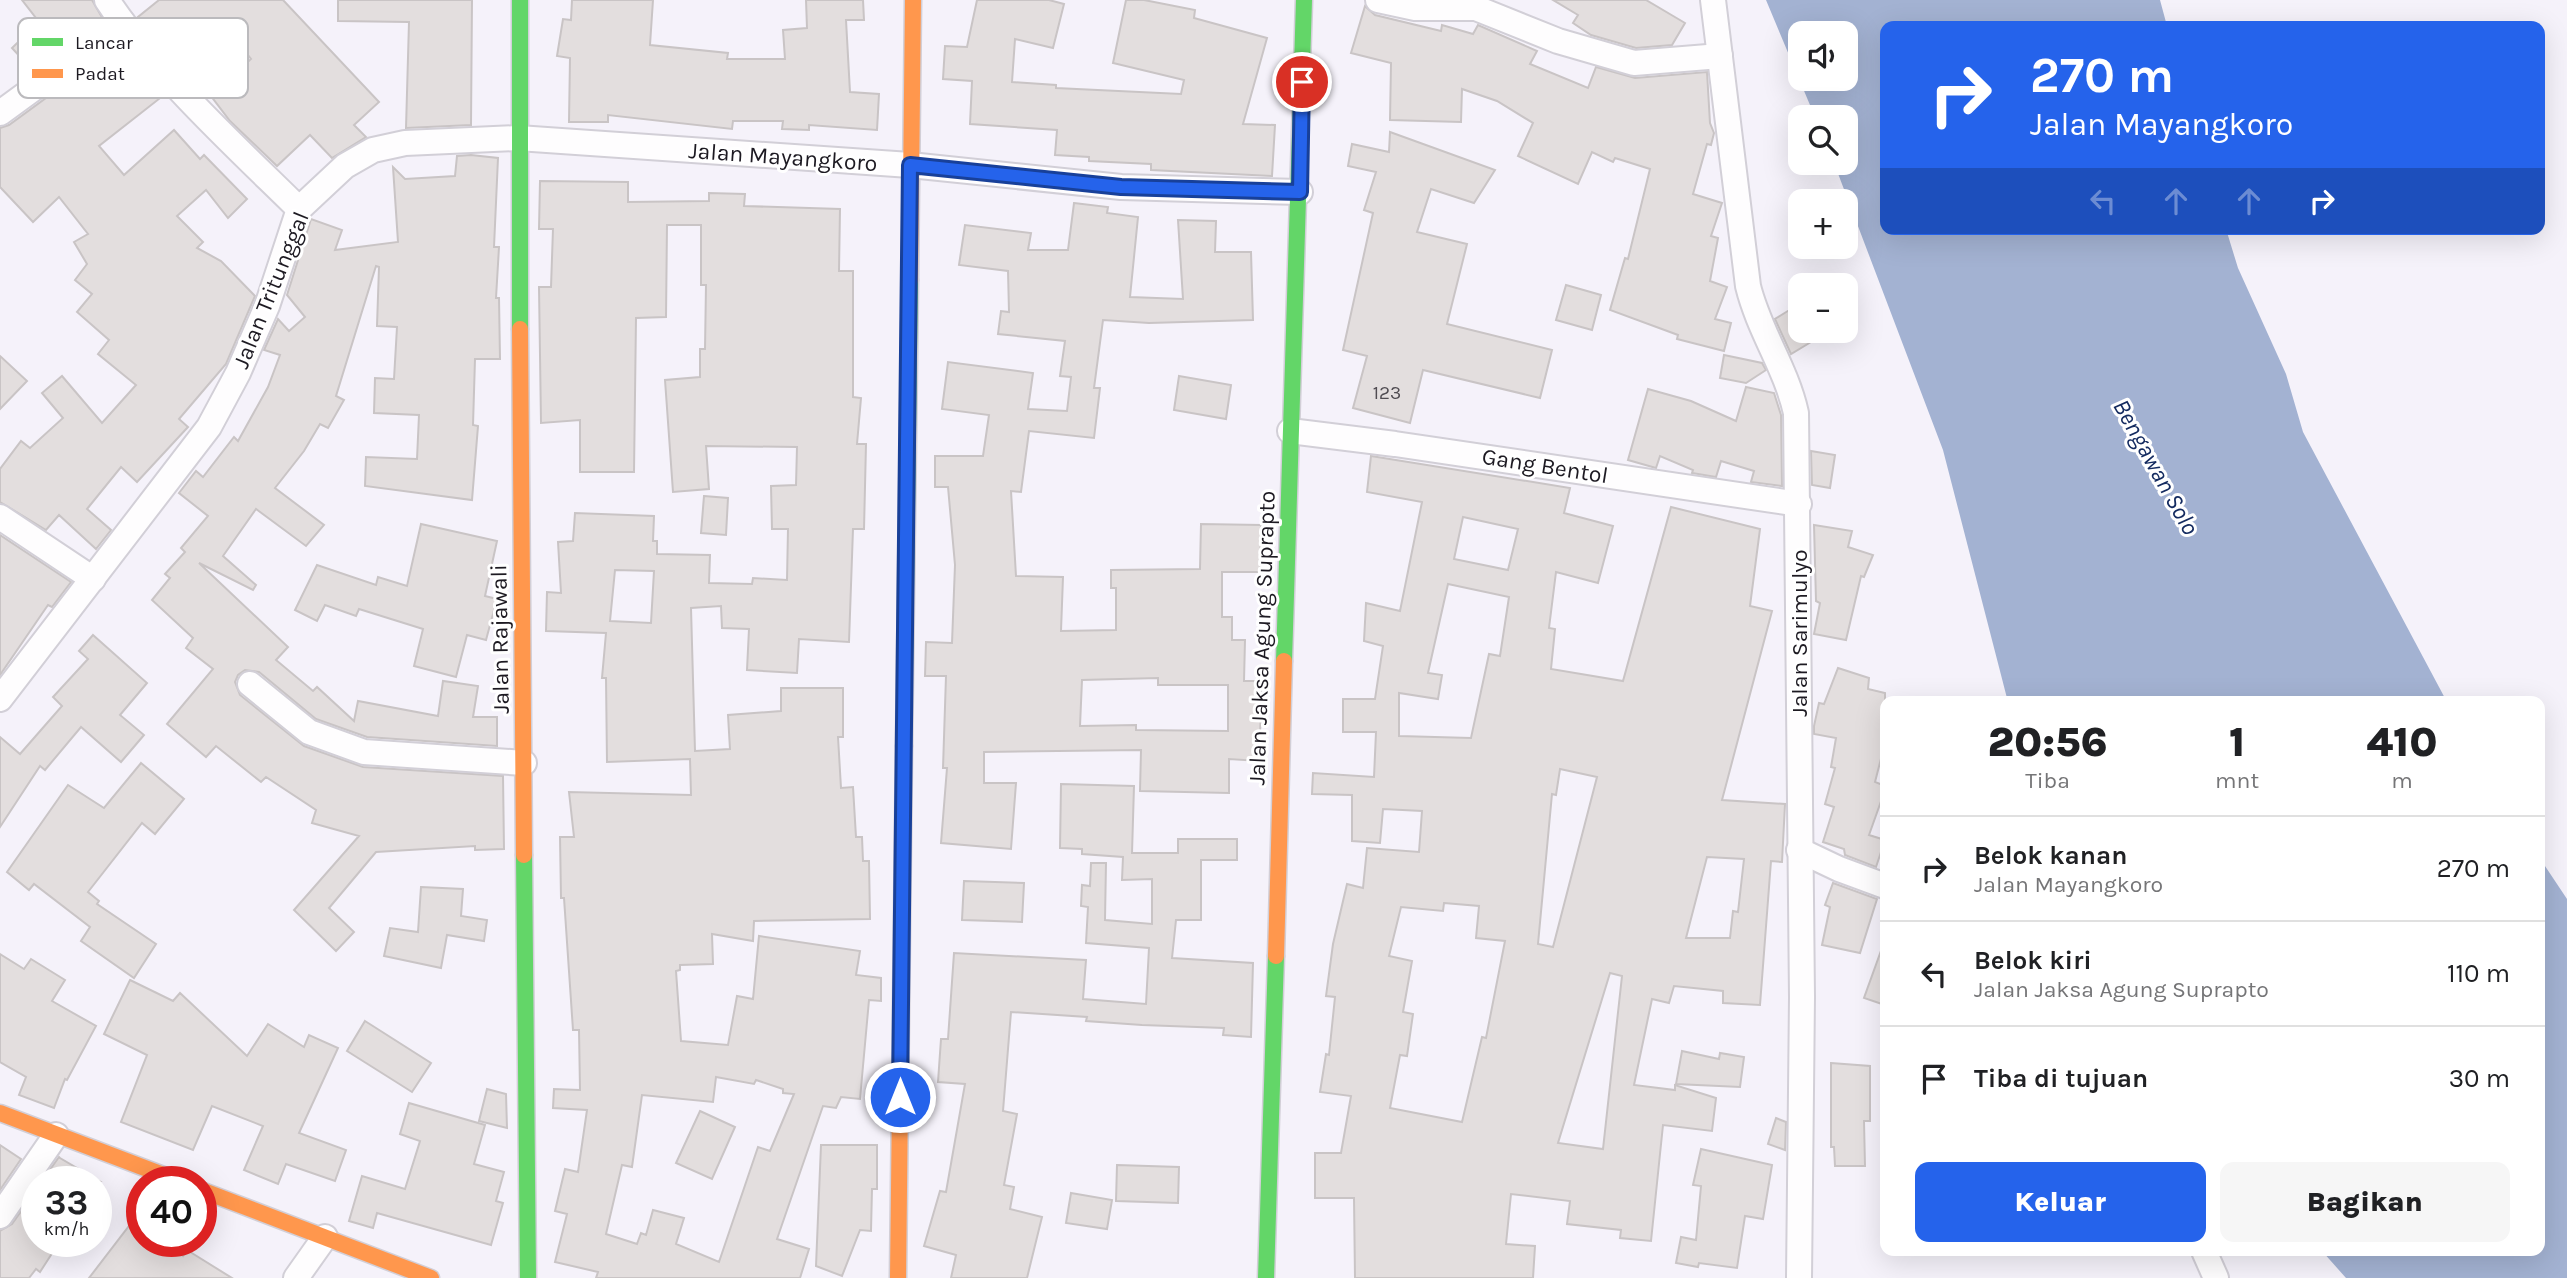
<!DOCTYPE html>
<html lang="id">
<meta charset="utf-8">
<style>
body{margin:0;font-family:Karla,sans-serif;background:#f6f6f6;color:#202124;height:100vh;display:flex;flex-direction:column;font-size:26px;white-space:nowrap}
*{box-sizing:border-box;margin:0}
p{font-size:23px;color:#757577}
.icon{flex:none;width:38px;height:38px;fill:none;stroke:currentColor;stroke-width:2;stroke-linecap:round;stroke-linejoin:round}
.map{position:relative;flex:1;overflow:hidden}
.details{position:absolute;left:1880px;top:696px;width:665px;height:560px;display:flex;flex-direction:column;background:#fff;border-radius:14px;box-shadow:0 7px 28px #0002}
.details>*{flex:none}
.guide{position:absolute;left:1880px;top:21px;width:665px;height:214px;border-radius:14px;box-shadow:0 7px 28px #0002;background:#2563eb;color:#fff;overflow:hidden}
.fabs{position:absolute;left:1788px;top:21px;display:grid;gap:14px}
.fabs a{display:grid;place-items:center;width:70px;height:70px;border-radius:14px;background:#fff;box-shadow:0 7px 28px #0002;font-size:35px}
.speed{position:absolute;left:21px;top:1166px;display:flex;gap:14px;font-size:35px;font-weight:700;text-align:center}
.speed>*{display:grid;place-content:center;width:91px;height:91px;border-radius:50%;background:#fff;box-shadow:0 7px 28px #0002;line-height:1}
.speed small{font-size:18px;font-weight:400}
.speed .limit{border:10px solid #d22;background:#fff;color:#111}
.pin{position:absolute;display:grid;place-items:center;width:60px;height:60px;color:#fff;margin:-30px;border:4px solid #fff;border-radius:50%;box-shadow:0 2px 7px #0007}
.me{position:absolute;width:77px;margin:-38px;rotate:0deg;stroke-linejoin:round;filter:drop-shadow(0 0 5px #0008)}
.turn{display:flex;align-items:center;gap:24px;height:147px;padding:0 35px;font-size:32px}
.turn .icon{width:91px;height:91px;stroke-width:2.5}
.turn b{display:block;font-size:49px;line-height:60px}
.lanes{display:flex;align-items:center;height:66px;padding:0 35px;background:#0003;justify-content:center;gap:35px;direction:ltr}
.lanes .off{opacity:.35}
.eta{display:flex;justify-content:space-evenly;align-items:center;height:119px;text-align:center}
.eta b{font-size:42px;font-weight:800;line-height:49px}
.action{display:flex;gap:14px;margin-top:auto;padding:14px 35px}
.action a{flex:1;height:80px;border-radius:14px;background:#2563eb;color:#fff;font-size:28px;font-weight:800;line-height:80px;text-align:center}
.action a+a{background:#f6f6f6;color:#202124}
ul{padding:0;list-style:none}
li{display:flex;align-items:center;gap:21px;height:105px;padding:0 35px;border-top:2px solid #e0e0e0}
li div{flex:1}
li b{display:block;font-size:26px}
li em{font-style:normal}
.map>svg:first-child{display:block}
.water{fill:#a3b2d2;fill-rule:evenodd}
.building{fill:#e3dede;stroke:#c9c4c5;stroke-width:2;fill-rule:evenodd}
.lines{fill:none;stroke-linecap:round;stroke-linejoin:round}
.street-casing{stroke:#d2cfd7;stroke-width:28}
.fast-casing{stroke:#d2cfd7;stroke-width:19}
.slow-casing{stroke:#d2cfd7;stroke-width:19}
.street{stroke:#fefdfe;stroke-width:24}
.fast{stroke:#63d668;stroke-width:16}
.slow{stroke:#ff974d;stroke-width:16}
.route-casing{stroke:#184099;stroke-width:18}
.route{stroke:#2563eb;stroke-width:12}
.labels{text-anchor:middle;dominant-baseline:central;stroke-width:6;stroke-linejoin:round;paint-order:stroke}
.number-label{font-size:19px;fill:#504c52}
.street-label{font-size:23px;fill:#1d1a22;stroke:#fff}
.water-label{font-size:24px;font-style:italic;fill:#142b60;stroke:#fff}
.key{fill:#fff;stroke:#bbbabd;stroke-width:2}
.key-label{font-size:19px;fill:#1d1a22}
</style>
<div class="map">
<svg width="2567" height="1278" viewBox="0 0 2567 1278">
<rect width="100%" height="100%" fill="#f5f2fa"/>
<g class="water">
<path d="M 1766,0 L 2160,0 L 2167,26 L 1885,26 L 1885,229 L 2226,229 L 2238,268 L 2286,374 L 2303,432 L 2447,702 L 2008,702 L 1943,450 L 1834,163 L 1846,163 L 1846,117 L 1815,117 ZM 1801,33 L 1846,33 L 1846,79 L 1801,79 Z"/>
<polygon points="2539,857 2567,899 2567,1278 2346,1278 2322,1251 2539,1251"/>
</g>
<g class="building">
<polygon points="22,0 92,0 103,19 33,71 12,48 39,22"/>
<polygon points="159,0 283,0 379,102 354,125 366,137 332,158 310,135 277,166 230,121 211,96 251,59 235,39 195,71 164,32 155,39 138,17"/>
<polygon points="338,0 472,0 471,125 406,128 409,22 338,21"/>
<polygon points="572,0 653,0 650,45 728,53 727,59 785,59 783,30 807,28 806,0 863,0 864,20 846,20 850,92 879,94 877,130 809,125 809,130 782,129 783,121 733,121 732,129 608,115 608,122 569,122 570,58 557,56 563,19 571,20"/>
<polygon points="977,0 1049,0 1064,4 1053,48 1015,39 1012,82 1056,85 1056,88 1181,94 1184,80 1113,63 1126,0 1144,0 1195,10 1194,18 1267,38 1243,124 1275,125 1272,176 1151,170 1151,164 1089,161 1089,157 1055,155 1057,130 970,124 972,81 943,79 945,46 967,47"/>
<polygon points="1553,0 1646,0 1685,23 1672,45 1636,48 1591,35 1573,23 1578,15"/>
<polygon points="1365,6 1375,15 1441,31 1442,25 1473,34 1478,25 1537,51 1530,64 1588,88 1596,67 1635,78 1707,72 1710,123 1714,133 1711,145 1707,144 1693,194 1722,203 1711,236 1718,238 1710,281 1727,287 1715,319 1731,323 1724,351 1677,339 1678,335 1610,310 1625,258 1628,259 1650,169 1615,158 1613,162 1592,152 1578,184 1518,156 1533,123 1497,101 1462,89 1461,122 1390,120 1391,63 1351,53"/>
<polygon points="113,49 136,81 145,74 164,95 99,146 124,175 174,130 200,159 204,155 247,199 228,218 206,190 177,216 203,242 197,248 221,261 255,296 226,364 179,419 188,427 137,482 121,467 87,509 111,530 96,549 59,515 46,530 0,502 0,469 21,441 30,448 63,418 42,393 62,376 102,423 136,385 98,354 109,340 77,312 92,294 75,280 87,264 74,242 88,234 59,197 33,222 0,187 0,128 9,125"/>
<polygon points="1390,132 1495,170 1474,203 1431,189 1417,232 1467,244 1447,324 1552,350 1540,398 1423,370 1410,423 1353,408 1367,356 1343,350 1373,213 1364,210 1376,172 1348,166 1352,144 1389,152"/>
<polygon points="471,155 498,158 494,247 499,247 496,298 499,298 500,359 475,359 473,425 478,426 472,500 365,486 366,457 417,459 419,415 374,413 375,378 394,379 397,327 377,326 379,267 376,266 336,396 344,400 328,428 320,424 304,451 275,488 324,525 306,546 256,509 223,556 256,585 253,590 199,563 288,647 276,660 313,691 317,687 354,721 358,701 438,716 443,681 478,686 473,717 497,717 497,746 367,737 316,719 259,672 245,670 238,675 235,682 240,695 304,746 363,767 503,776 504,849 475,850 475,846 376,852 329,908 354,932 336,951 294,910 359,836 312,823 316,810 266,777 261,782 216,746 206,757 167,724 213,669 186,648 193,638 152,600 170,578 165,574 185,552 181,548 208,516 179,493 196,471 203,477 234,437 238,441 268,387 280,355 264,350 278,319 289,331 305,317 287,295 311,219 342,230 335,250 398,242 393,167 405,179 455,176 457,156"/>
<path d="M 540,181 L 628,182 L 628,202 L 709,201 L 709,193 L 745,194 L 744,206 L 840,209 L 839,271 L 853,271 L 853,397 L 861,398 L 857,444 L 866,444 L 864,529 L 853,529 L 849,642 L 799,639 L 797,673 L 747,670 L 749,629 L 722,628 L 721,606 L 691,608 L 695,751 L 730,749 L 728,715 L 781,711 L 781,688 L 843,688 L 843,737 L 838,737 L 841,788 L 853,787 L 856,837 L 862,837 L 863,861 L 869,861 L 870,919 L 754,921 L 753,941 L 712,934 L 713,964 L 680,965 L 680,970 L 676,971 L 681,1041 L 728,1045 L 737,996 L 753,999 L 759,936 L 860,951 L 856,975 L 881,978 L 881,1001 L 869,1000 L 860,1099 L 841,1097 L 836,1108 L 823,1106 L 777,1239 L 809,1249 L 800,1278 L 596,1278 L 598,1272 L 555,1262 L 567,1214 L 555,1211 L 565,1169 L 578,1172 L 587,1110 L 553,1108 L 554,1089 L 580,1090 L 579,1030 L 573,1030 L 564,898 L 561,898 L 560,837 L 574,837 L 569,792 L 691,795 L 690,759 L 607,762 L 606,678 L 602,678 L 606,633 L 546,631 L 547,592 L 561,593 L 558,542 L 573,541 L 575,513 L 654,516 L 653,541 L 657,541 L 657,554 L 710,555 L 709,583 L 752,584 L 753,578 L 787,580 L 788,529 L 772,529 L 771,486 L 796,485 L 797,447 L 706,446 L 709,489 L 673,492 L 665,380 L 700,377 L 700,349 L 705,349 L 706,285 L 701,285 L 701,225 L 667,225 L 666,317 L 636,318 L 634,472 L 580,472 L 580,420 L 541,423 L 539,287 L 551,287 L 553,229 L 539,229 ZM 615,570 L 654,571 L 651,623 L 610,621 ZM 716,1077 L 754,1084 L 756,1080 L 783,1089 L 783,1093 L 794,1094 L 770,1151 L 758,1147 L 719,1262 L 676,1244 L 684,1218 L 653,1210 L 646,1235 L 641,1233 L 637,1244 L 606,1234 L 622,1165 L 632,1167 L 642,1095 L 713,1102 Z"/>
<path d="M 1074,203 L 1108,207 L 1107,213 L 1138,217 L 1130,297 L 1183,299 L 1178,220 L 1216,221 L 1215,252 L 1251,252 L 1253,320 L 1149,323 L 1103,320 L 1094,388 L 1100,388 L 1094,438 L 1029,431 L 1021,492 L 1011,491 L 1016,576 L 1063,577 L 1061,631 L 1116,630 L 1116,588 L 1111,588 L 1111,570 L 1200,569 L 1201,524 L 1261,525 L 1260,572 L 1222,572 L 1222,617 L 1232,617 L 1232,640 L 1245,640 L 1244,681 L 1262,681 L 1259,761 L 1229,759 L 1229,793 L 1140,791 L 1141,750 L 984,752 L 984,783 L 1016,783 L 1011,849 L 941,843 L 947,768 L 943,768 L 946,676 L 925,676 L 926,642 L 952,643 L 955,565 L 948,487 L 935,487 L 935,456 L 983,456 L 989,415 L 942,409 L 948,362 L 1033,373 L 1028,409 L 1067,411 L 1071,377 L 1060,376 L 1065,341 L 998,334 L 1001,311 L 1009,312 L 1008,271 L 959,265 L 965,225 L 1031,233 L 1028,250 L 1068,250 ZM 1158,678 L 1158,685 L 1228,685 L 1228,731 L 1136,730 L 1136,725 L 1080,726 L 1082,680 Z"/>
<polygon points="1566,285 1601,295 1592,330 1556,320"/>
<polygon points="1791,309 1801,324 1801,331 1805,331 1811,342 1791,354 1775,319"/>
<polygon points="1724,355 1762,363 1766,370 1746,383 1720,378"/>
<polygon points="0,356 27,381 0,409"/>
<polygon points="1179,376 1231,385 1226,419 1174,410"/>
<polygon points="1746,387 1774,393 1781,415 1782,486 1751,482 1754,471 1721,461 1716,477 1692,473 1693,470 1660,456 1656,468 1628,460 1648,389 1691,401 1736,421"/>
<polygon points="1811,451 1835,455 1830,488 1812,485"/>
<path d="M 1371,456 L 1570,488 L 1564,513 L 1613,526 L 1598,583 L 1556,572 L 1549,628 L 1555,629 L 1551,669 L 1623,681 L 1671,507 L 1760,529 L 1750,606 L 1772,611 L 1722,800 L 1785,804 L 1782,862 L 1771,861 L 1760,1005 L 1723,1003 L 1723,991 L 1674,986 L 1669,1003 L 1652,999 L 1634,1085 L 1675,1090 L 1675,1085 L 1716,1098 L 1712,1131 L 1663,1125 L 1651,1241 L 1620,1238 L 1621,1230 L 1567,1224 L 1570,1201 L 1511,1194 L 1506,1244 L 1535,1246 L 1533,1278 L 1355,1278 L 1354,1198 L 1315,1198 L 1315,1153 L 1341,1153 L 1351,1096 L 1320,1092 L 1326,1054 L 1329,1055 L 1335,997 L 1326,996 L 1333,944 L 1347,884 L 1363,888 L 1367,848 L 1419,852 L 1422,811 L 1383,809 L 1380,843 L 1352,841 L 1352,795 L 1312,794 L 1313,773 L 1374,777 L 1376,732 L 1343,732 L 1343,699 L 1375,699 L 1383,646 L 1364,641 L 1366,603 L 1400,611 L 1422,502 L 1367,492 ZM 1463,517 L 1518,529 L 1508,570 L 1454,559 ZM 1448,584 L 1509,597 L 1500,656 L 1489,654 L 1471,738 L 1399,736 L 1399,693 L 1438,699 L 1442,675 L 1428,673 ZM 1560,769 L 1597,777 L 1553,947 L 1538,944 L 1552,794 L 1556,795 ZM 1707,857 L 1744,859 L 1738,912 L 1733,911 L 1730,938 L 1686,938 ZM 1444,903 L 1479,906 L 1476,938 L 1505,941 L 1486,1038 L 1482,1037 L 1462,1122 L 1390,1108 L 1400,1055 L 1407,1056 L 1413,1014 L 1403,1012 L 1412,961 L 1389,956 L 1401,907 L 1443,911 ZM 1610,973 L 1622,976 L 1603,1149 L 1558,1143 Z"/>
<polygon points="704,496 728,498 726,535 701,533"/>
<polygon points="421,524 497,541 485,596 497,599 486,640 467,635 456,677 414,666 423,629 359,609 356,616 325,605 317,621 295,610 317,565 376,585 378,577 407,586"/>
<polygon points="1814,525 1852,531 1848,547 1873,555 1864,577 1861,576 1846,640 1814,634 1820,603 1816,601"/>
<polygon points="0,535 71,582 52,607 48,605 0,675"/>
<polygon points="93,635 147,683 120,715 144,735 121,762 81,727 45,770 40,766 0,827 0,737 20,754 62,706 53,697 88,659 79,651"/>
<polygon points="1838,668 1869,678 1868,689 1885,693 1885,743 1875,782 1885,786 1885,790 1869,835 1885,840 1876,867 1845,855 1844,849 1823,842 1834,807 1825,804 1835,768 1831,767 1836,738 1814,734 1814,726 1819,703 1824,704"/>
<polygon points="141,763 184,799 155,834 142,823 88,892 99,901 97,904 156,944 134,978 81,941 90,927 34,884 29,890 7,872 68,785 104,808"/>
<polygon points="1061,784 1134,786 1132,853 1178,853 1178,839 1237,839 1237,860 1201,860 1201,920 1176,920 1172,958 1253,963 1251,1037 1223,1035 1224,1028 1142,1025 1086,1021 1087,1017 1011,1012 1003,1111 1017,1114 1004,1185 1014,1187 1010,1209 1042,1217 1027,1278 951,1278 956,1255 924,1246 940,1191 946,1192 965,1084 938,1082 941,1039 948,1039 954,953 1086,960 1083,999 1146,1004 1149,948 1086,943 1088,907 1081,906 1082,885 1090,886 1091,863 1106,863 1105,920 1152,924 1152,879 1122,880 1123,857 1082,854 1082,849 1060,848"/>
<polygon points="964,881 1024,883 1022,922 962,920"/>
<polygon points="1833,883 1877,899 1860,953 1822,945 1830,907 1825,905"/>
<polygon points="421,887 463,889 461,916 487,920 484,941 447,935 441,968 384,956 390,928 418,932"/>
<polygon points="1882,948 1885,948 1885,1005 1864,998"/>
<polygon points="0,954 24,969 31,959 65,980 52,1001 96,1026 67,1080 65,1079 54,1108 19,1095 26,1077 0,1062"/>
<polygon points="130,980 173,1001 180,993 247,1056 268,1024 304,1047 309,1035 338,1048 299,1133 346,1150 335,1181 286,1164 278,1184 244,1170 263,1126 212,1106 193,1150 121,1122 147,1055 104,1034"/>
<polygon points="365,1021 431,1063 412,1092 347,1051"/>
<polygon points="1682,1051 1719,1059 1720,1053 1744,1057 1740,1087 1676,1084"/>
<polygon points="1831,1063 1870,1066 1870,1121 1864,1121 1865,1166 1835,1166 1834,1147 1831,1147"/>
<polygon points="487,1089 506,1094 507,1128 479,1121"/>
<polygon points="409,1103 485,1125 474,1164 504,1172 496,1201 503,1203 491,1245 377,1213 373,1228 349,1221 362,1176 405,1189 420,1141 400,1134"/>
<polygon points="700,1111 735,1127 712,1179 676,1163"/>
<polygon points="1776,1118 1786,1122 1785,1150 1768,1144"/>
<polygon points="0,1145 21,1159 0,1190"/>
<polygon points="821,1145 877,1145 877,1189 872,1189 871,1231 860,1230 842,1276 816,1266"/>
<polygon points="1701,1149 1772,1165 1763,1219 1745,1216 1737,1268 1699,1263 1698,1267 1676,1263 1681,1237 1696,1240 1701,1186 1693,1185"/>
<polygon points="59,1157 60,1158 99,1181 42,1181"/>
<polygon points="1117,1165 1179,1167 1178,1203 1116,1201"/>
<polygon points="37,1189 37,1241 60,1241 40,1272 36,1269 29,1278 0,1278 0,1231 12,1224"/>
<polygon points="1071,1193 1112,1200 1107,1229 1066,1223"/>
<polygon points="142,1209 142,1241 166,1241 183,1256 187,1250 232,1278 89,1278"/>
</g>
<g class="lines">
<g class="street-casing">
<g id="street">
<path d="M 107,0 C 156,74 235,146 299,209"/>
<polyline points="1378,0 1415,8 1476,8 1558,41 1634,63 1720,56"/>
<path d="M 1713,0 L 1748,286 C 1759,331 1786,368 1796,413 L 1802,997 L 1799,1278"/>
<polyline points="0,113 123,23"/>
<polyline points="1290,431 1395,444 1799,504"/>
<polyline points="0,517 93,579"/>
<polyline points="250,684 309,732 364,752 524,763"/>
<polyline points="0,699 209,427 238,373 267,306 299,209 345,166 373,150 405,143 518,138 910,165 1121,187 1300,192"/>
<polyline points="1799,850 1839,869 1885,886"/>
<polyline points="0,1216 56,1135"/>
<polyline points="2204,1251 2216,1278"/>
<polyline points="296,1278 325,1237"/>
</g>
</g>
<g class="fast-casing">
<g id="fast">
<polyline points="520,329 520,0"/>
<polyline points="1284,661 1304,0"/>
<polyline points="904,746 910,280"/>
<polyline points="524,855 528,1278"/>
<polyline points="1266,1278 1276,956"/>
</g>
</g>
<g class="slow-casing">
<g id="slow">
<polyline points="910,280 913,0"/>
<polyline points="520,329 524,855"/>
<polyline points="1276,956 1284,661"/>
<polyline points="0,1113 179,1181"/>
<polyline points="201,1190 431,1278"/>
<polyline points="898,1278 904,746"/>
</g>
</g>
<use href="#street" class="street"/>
<use href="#fast" class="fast"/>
<use href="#slow" class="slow"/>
</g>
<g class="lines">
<g class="route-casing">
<polyline id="route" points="900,1097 910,165 1121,187 1300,192 1302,82"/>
</g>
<use href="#route" class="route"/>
</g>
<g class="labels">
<g class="number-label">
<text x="1387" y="393">123</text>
</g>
<g class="street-label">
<text transform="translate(783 157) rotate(4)">Jalan Mayangkoro</text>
<text transform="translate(271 290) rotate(-68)">Jalan Tritunggal</text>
<text transform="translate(1545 466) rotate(9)">Gang Bentol</text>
<text transform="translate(1799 633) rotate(-90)">Jalan Sarimulyo</text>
<text transform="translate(1262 638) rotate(-88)">Jalan Jaksa Agung Suprapto</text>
<text transform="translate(500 639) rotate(-91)">Jalan Rajawali</text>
</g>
<g class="water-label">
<text transform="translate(2156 467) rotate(61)">Bengawan Solo</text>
</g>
</g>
<rect x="18" y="18" width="230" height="80" rx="10" class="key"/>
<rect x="32" y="38" width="31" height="8" fill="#63d668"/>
<rect x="32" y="69" width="31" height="9" fill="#ff974d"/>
<g class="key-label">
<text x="75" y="49">Lancar</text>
<text x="75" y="80">Padat</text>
</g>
</svg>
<div class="fabs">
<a><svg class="icon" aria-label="sound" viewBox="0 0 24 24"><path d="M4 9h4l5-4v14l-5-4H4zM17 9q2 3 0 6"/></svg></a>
<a><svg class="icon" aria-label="search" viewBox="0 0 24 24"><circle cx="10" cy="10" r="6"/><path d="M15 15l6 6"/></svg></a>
<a>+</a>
<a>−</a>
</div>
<div class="speed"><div>33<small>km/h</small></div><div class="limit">40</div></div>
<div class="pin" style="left:1302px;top:82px;background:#d93025"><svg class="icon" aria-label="arrive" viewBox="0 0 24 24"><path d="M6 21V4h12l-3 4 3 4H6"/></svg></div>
<svg class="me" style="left:900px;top:1097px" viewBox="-20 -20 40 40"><circle r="17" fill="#2563eb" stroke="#fff" stroke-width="3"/><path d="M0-11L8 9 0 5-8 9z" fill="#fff"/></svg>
<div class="guide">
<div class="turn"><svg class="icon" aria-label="right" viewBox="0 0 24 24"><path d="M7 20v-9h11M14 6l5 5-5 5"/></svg><div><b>270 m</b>Jalan Mayangkoro</div></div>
<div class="lanes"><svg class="icon off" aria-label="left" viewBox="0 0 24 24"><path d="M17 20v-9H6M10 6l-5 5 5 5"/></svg><svg class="icon off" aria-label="ahead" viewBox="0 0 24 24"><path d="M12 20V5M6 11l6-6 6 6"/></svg><svg class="icon off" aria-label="ahead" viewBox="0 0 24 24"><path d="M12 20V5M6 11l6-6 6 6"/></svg><svg class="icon" aria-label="right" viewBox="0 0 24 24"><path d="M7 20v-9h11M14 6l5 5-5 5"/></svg></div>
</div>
<section class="details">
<div class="eta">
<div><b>20:56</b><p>Tiba</p></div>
<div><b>1</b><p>mnt</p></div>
<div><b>410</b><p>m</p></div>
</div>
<ul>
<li><svg class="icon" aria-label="right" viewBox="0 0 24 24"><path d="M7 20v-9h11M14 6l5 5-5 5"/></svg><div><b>Belok kanan</b><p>Jalan Mayangkoro</p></div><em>270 m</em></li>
<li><svg class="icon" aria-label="left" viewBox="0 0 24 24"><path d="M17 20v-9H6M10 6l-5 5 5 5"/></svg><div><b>Belok kiri</b><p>Jalan Jaksa Agung Suprapto</p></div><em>110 m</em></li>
<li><svg class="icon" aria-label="arrive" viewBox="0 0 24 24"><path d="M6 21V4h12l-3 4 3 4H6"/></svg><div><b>Tiba di tujuan</b></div><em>30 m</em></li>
</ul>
<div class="action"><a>Keluar</a><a>Bagikan</a></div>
</section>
</div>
